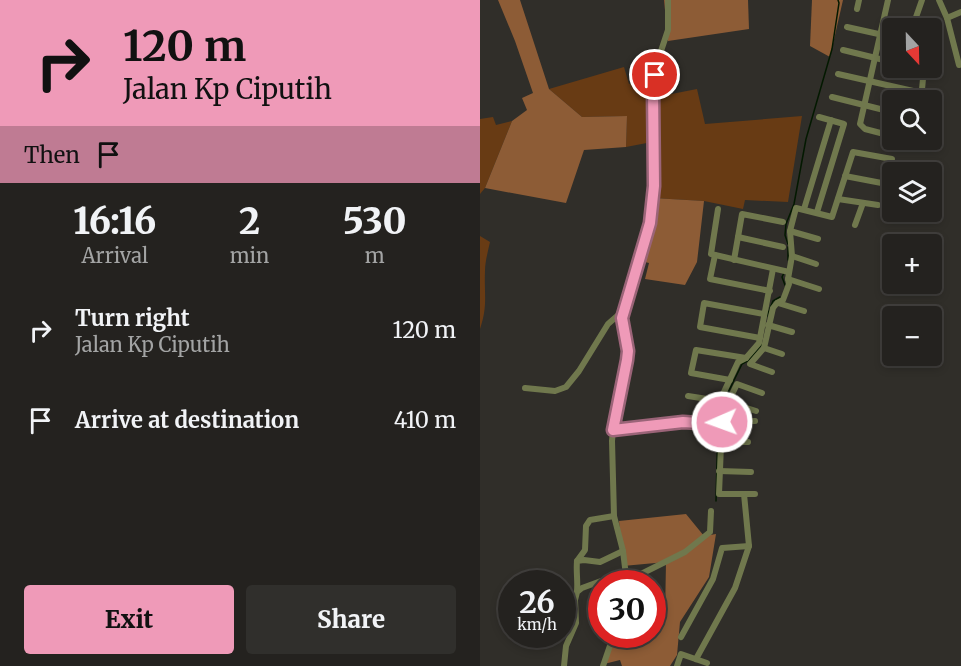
<!DOCTYPE html>
<meta charset="utf-8">
<style>
body{margin:0;font-family:Merriweather,serif;background:#302f2c;color:#f1f3f6;height:100vh;display:flex;flex-direction:column;font-size:22px;white-space:nowrap}
*{box-sizing:border-box;margin:0}
p{font-size:20px;color:#a3a4a4}
.icon{flex:none;width:33px;height:33px;fill:none;stroke:currentColor;stroke-width:2;stroke-linecap:round;stroke-linejoin:round}
.map{position:relative;flex:1;overflow:hidden}
.panel{display:flex;flex-direction:column;background:#24221f;width:480px}
.panel>*{flex:none}
.hud{background:#ef9ab8;color:#111;overflow:hidden}
.needle{width:39px;rotate:158deg}
.buttons{position:absolute;left:402px;top:18px;display:grid;gap:12px}
.buttons a{display:grid;place-items:center;width:60px;height:60px;border-radius:6px;background:#24221f;box-shadow:0 3px 9px #0003,0 0 0 2px #413f3d;font-size:30px}
.speed{position:absolute;left:18px;top:570px;display:flex;gap:12px;font-size:30px;font-weight:700;text-align:center}
.speed>*{display:grid;place-content:center;width:78px;height:78px;border-radius:50%;background:#24221f;box-shadow:0 3px 9px #0003,0 0 0 2px #413f3d;line-height:1}
.speed small{font-size:15px;font-weight:400}
.speed .limit{border:9px solid #d22;background:#fff;color:#111}
.pin{position:absolute;display:grid;place-items:center;width:51px;height:51px;color:#fff;margin:-26px;border:3px solid #fff;border-radius:50%;box-shadow:0 2px 6px #0007}
.me{position:absolute;width:66px;margin:-33px;rotate:268deg;stroke-linejoin:round;filter:drop-shadow(0 0 4px #0008)}
.turn{display:flex;align-items:center;gap:21px;height:126px;padding:0 24px;font-size:27px}
.turn .icon{width:78px;height:78px;stroke-width:2.5}
.turn b{display:block;font-size:42px;line-height:51px}
.then{display:flex;align-items:center;height:57px;padding:0 24px;background:#0003;gap:12px;font-size:22px}
.eta{display:flex;justify-content:space-evenly;align-items:center;height:102px;text-align:center}
.eta b{font-size:36px;font-weight:800;line-height:42px}
.primary-button{display:flex;gap:12px;margin-top:auto;padding:12px 24px}
.primary-button a{flex:1;height:69px;border-radius:6px;background:#ef9ab8;color:#111;font-size:24px;font-weight:800;line-height:69px;text-align:center}
.primary-button a+a{background:#302f2c;color:#f1f3f6}
ul{padding:0;list-style:none}
li{display:flex;align-items:center;gap:18px;height:90px;padding:0 24px}
li div{flex:1}
li b{display:block;font-size:22px}
li em{font-style:normal}
main{display:flex;flex:1;min-height:0}
.map>svg:first-child{display:block}
.green{fill:#683b14}
.forest{fill:#8d5c36}
.lines{fill:none;stroke-linecap:round;stroke-linejoin:round}
.stream{stroke:#031900;stroke-width:1.5}
.street{stroke:#70784d;stroke-width:6}
.route-casing{stroke:#9b6478;stroke-width:15}
.route{stroke:#ef9ab8;stroke-width:10}
</style>
<main>
<section class="panel">
<div class="hud">
<div class="turn"><svg class="icon" aria-label="right" viewBox="0 0 24 24"><path d="M7 20v-9h11M14 6l5 5-5 5"/></svg><div><b>120 m</b>Jalan Kp Ciputih</div></div>
<div class="then">Then<svg class="icon" aria-label="arrive" viewBox="0 0 24 24"><path d="M6 21V4h12l-3 4 3 4H6"/></svg></div>
</div>
<div class="eta">
<div><b>16:16</b><p>Arrival</p></div>
<div><b>2</b><p>min</p></div>
<div><b>530</b><p>m</p></div>
</div>
<ul>
<li><svg class="icon" aria-label="right" viewBox="0 0 24 24"><path d="M7 20v-9h11M14 6l5 5-5 5"/></svg><div><b>Turn right</b><p>Jalan Kp Ciputih</p></div><em>120 m</em></li>
<li><svg class="icon" aria-label="arrive" viewBox="0 0 24 24"><path d="M6 21V4h12l-3 4 3 4H6"/></svg><div><b>Arrive at destination</b></div><em>410 m</em></li>
</ul>
<div class="primary-button"><a>Exit</a><a>Share</a></div>
</section>
<div class="map">
<svg width="481" height="666" viewBox="0 0 481 666">
<rect width="100%" height="100%" fill="#302e29"/>
<g class="green">
<polygon points="144,67 149,84 171,79 171,98 217,89 225,124 322,116 308,202 265,200 263,209 224,201 173,198 172,142 146,147 147,116 102,117 69,89"/>
<polygon points="13,117 16,125 32,121 5,188 0,194 0,119"/>
<path d="M 0,236 L 10,242 C 8,251 5,262 5,271 C 4,295 8,305 0,329 Z"/>
</g>
<g class="forest">
<polygon points="18,0 40,0 69,89 102,117 147,116 146,147 104,150 86,203 5,188 32,121 47,110 42,98 53,93 35,41"/>
<polygon points="184,0 268,0 269,29 188,41"/>
<polygon points="332,0 363,0 350,57 330,46"/>
<polygon points="173,198 224,201 217,262 205,285 165,279 169,263 153,259"/>
<polygon points="206,514 224,536 236,534 229,577 200,622 197,655 190,666 142,666 140,660 124,664 132,635 172,634 173,617 185,616 186,562 143,566 139,521"/>
</g>
<g class="lines">
<g class="stream">
<polyline points="308,244 305,235 306,224 314,204 326,139 352,49 359,3 358,0"/>
<polyline points="308,247 308,260"/>
<polyline points="304,273 302,277 305,285"/>
<polyline points="287,316 293,301 300,297"/>
<polyline points="238,419 239,411 262,364 269,360 282,344"/>
<polyline points="236,501 238,424"/>
</g>
<g class="street">
<polyline points="408,0 380,124 385,129 412,136"/>
<polyline points="459,0 467,18 479,65"/>
<polyline points="377,9 379,0"/>
<polyline points="467,18 481,12"/>
<polyline points="435,20 442,0"/>
<polyline points="367,27 412,37"/>
<polyline points="363,50 412,62"/>
<polyline points="358,74 442,93"/>
<polyline points="352,97 412,112"/>
<polyline points="441,100 444,68"/>
<polyline points="365,176 412,185"/>
<polyline points="358,199 398,205"/>
<polyline points="238,209 231,254 309,272"/>
<polyline points="324,209 351,120"/>
<polyline points="337,212 364,124 339,117"/>
<polyline points="375,225 383,203"/>
<polyline points="310,231 338,239"/>
<polyline points="258,237 303,247"/>
<polyline points="235,255 230,279 290,291"/>
<polyline points="312,256 336,264"/>
<polyline points="254,260 262,214 303,222"/>
<polyline points="308,279 339,289"/>
<polyline points="298,303 324,311"/>
<polyline points="288,325 312,332"/>
<polyline points="280,338 220,327 224,303 284,314"/>
<polyline points="284,348 302,354"/>
<polyline points="292,372 270,364 284,348 293,308 297,303 303,300 309,284 308,279 312,256 310,231 316,208 352,217 373,152 412,159"/>
<polyline points="250,380 211,373 216,350 266,358"/>
<polyline points="45,388 75,391 86,387 99,371 128,324 144,310"/>
<polyline points="208,396 240,401"/>
<polyline points="248,402 276,411"/>
<polyline points="240,422 275,421"/>
<polyline points="133,430 203,422 234,424 235,411 258,362 266,358 279,343 293,269"/>
<polyline points="242,442 268,442"/>
<polyline points="239,471 271,472"/>
<polyline points="275,494 239,494 242,421 244,411 257,384 282,393"/>
<polyline points="97,561 105,550 106,526 110,520 134,516"/>
<polyline points="147,584 143,551 134,516 132,441 134,418 143,388 147,360 148,351 142,318 170,223 174,186 173,88 177,63 188,30 188,0"/>
<path d="M 97,591 C 98,581 96,572 97,561 L 104,560 L 120,562 L 143,551"/>
<polyline points="201,637 233,579 242,548 269,546"/>
<polyline points="216,659 255,588 269,546 264,494"/>
<polyline points="84,666 86,646 96,623 95,600 97,592 102,588 121,581 147,581 205,552 230,532 231,511"/>
<polyline points="123,666 134,634"/>
<polyline points="197,666 201,654 227,663"/>
</g>
</g>
<g class="lines">
<g class="route-casing">
<polyline id="route" points="175,75 173,88 174,186 170,223 142,318 148,351 147,360 133,430 203,422 234,424 242,422"/>
</g>
<use href="#route" class="route"/>
</g>
</svg>
<div class="buttons">
<a><svg class="needle" viewBox="-14 -14 28 28"><path d="M0-13l5 13h-10z" fill="#e53935"/><path d="M0 13l5-13h-10z" fill="#a3a4a4"/></svg></a>
<a><svg class="icon" aria-label="search" viewBox="0 0 24 24"><circle cx="10" cy="10" r="6"/><path d="M15 15l6 6"/></svg></a>
<a><svg class="icon" aria-label="layers" viewBox="0 0 24 24"><path d="M12 4l9 5-9 5-9-5zM3 14l9 5 9-5"/></svg></a>
<a>+</a>
<a>−</a>
</div>
<div class="speed"><div>26<small>km/h</small></div><div class="limit">30</div></div>
<div class="pin" style="left:175px;top:75px;background:#d93025"><svg class="icon" aria-label="arrive" viewBox="0 0 24 24"><path d="M6 21V4h12l-3 4 3 4H6"/></svg></div>
<svg class="me" style="left:242px;top:422px" viewBox="-20 -20 40 40"><circle r="17" fill="#ef9ab8" stroke="#fff" stroke-width="3"/><path d="M0-11L8 9 0 5-8 9z" fill="#fff"/></svg>
</div>
</main>
